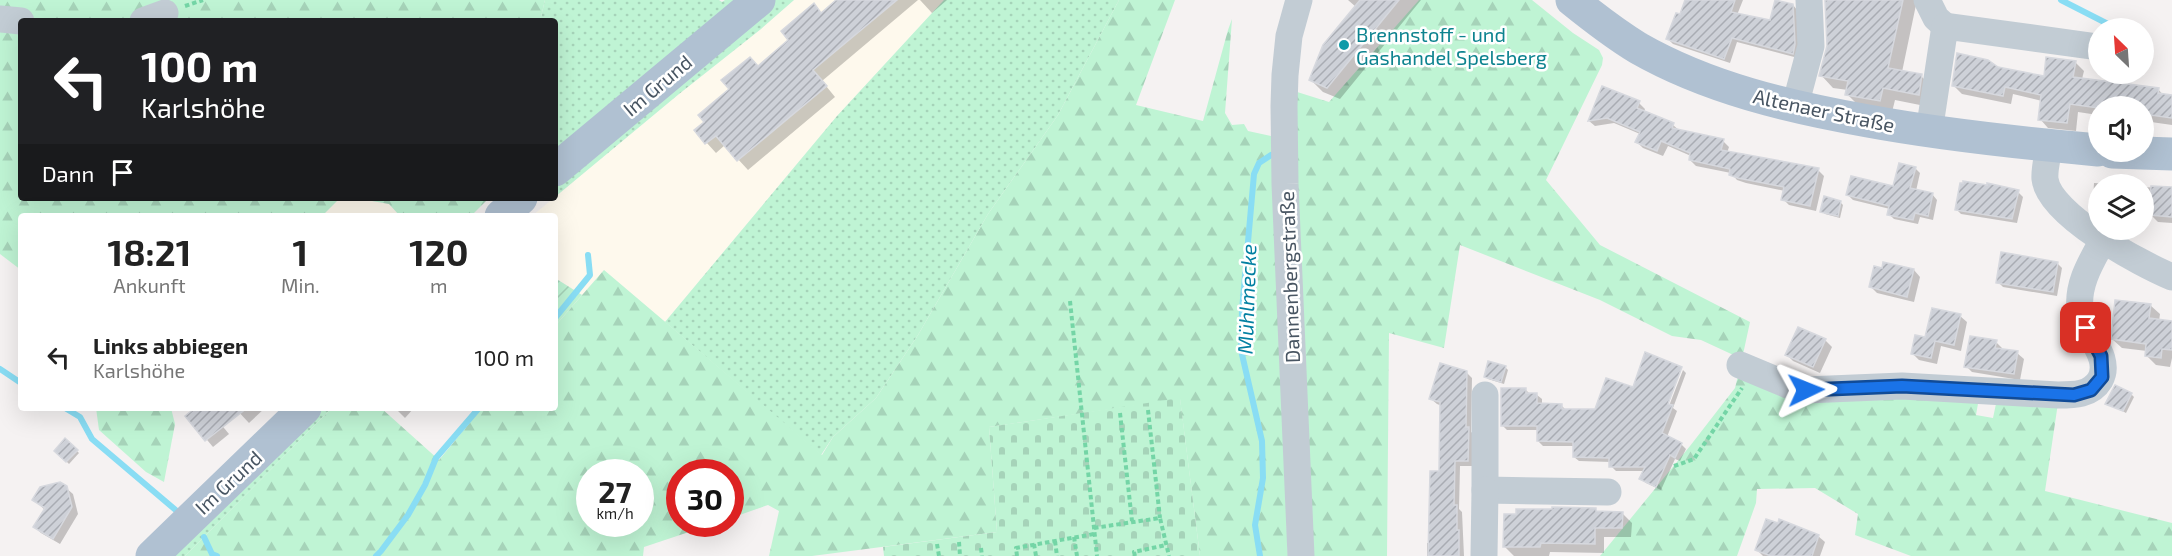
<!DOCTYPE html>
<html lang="de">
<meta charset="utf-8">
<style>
body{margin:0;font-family:"Exo 2",sans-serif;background:#f6f6f6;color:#222;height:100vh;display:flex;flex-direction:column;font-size:22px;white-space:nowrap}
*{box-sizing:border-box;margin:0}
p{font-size:20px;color:#767676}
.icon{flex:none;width:33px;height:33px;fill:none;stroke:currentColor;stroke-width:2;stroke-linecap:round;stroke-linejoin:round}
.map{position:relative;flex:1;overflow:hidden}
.sheet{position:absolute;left:18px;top:213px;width:540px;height:198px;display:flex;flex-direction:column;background:#fff;border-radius:6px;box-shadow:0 6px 24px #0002}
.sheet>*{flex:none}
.hud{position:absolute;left:18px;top:18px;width:540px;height:183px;border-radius:6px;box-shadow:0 6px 24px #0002;background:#202124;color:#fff;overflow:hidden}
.needle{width:39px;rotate:335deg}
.tools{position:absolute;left:2088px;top:18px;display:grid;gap:12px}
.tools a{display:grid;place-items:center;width:66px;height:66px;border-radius:50%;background:#fff;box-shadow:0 6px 24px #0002;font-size:30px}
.speed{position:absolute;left:576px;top:459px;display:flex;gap:12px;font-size:30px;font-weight:700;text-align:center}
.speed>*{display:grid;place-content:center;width:78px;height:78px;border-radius:50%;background:#fff;box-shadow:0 6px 24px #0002;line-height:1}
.speed small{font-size:15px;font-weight:400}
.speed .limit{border:9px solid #d22;background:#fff;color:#111}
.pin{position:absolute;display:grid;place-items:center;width:51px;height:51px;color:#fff;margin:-26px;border-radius:12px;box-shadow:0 3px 9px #0006}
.me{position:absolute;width:66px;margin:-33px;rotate:88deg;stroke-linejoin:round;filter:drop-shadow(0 0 4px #0008)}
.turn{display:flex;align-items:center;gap:21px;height:126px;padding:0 24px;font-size:27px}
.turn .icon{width:78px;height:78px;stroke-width:2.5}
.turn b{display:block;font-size:42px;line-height:51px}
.then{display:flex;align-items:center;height:57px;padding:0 24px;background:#0003;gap:12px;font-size:22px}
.eta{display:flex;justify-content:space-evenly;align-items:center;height:102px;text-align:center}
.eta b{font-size:36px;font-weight:700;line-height:42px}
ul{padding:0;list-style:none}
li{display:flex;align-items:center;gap:18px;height:84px;padding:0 24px}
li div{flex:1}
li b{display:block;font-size:22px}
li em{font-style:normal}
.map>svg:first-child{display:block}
.commercial{fill:#fef9ed}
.grass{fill:url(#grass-dots)}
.forest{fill:url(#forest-firs);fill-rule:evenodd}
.cemetery{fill:url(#cemetery-stones)}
.garden{fill:url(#garden-furrows)}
.shadow{fill:#0003}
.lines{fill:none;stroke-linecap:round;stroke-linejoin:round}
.stream{stroke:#89ddf4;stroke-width:6}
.building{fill:url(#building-hatch);stroke:#d6d8de;stroke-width:1.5}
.path{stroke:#74d5a6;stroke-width:4;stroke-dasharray:4.5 3;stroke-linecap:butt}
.minor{stroke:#c2ccd4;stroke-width:27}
.major{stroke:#b0c1d2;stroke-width:33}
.route-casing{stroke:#114b97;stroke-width:15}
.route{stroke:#1a73e8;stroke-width:10}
.culture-dot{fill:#0f9aa8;stroke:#fff;stroke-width:2}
.labels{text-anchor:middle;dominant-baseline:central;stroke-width:5;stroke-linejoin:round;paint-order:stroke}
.culture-label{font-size:20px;fill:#0d838f;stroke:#fff;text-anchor:start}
.street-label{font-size:20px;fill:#485562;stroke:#fff}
.water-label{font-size:21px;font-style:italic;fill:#0380a2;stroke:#fff}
</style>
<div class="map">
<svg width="2172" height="556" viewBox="0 0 2172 556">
<defs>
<pattern id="grass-dots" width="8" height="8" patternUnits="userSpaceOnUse" patternTransform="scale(1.5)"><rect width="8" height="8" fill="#bff4d4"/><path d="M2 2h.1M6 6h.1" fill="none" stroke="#a6d3b9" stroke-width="1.8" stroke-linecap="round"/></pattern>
<pattern id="forest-firs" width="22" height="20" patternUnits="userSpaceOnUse" patternTransform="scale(1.5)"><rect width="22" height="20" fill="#bff4d4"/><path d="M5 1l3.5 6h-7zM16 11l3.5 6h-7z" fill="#a6d3b9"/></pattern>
<pattern id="cemetery-stones" width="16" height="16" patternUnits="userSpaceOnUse" patternTransform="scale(1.5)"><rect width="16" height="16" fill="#bff4d4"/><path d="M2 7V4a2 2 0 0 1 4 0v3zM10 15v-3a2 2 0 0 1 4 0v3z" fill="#a6d3b9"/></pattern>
<pattern id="garden-furrows" width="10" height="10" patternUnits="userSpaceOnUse" patternTransform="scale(1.5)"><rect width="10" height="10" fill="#bff4d4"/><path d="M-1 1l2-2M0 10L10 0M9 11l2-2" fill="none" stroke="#a6d3b9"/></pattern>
<pattern id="building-hatch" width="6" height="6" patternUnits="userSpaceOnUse" patternTransform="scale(1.5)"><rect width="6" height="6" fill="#ced1d8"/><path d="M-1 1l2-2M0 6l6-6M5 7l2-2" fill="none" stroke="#a9acb3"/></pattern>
</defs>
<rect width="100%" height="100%" fill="#f5f2f2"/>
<g class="commercial">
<polygon points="794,0 944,0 837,116 665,322 604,270 582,295 555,278 555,216 532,216 679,94 761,29"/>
<polygon points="340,198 355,198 389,204 400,216 322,216"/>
</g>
<g class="grass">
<polygon points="545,0 719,0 722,2 725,0 739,0 555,151 555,21 540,21"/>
<polygon points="775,0 794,0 761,29 679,94 555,197 555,182"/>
<polygon points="944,0 1119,0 1058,115 988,214 918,335 876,398 833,437 821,455 665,322 837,116"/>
<polygon points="320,408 332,408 185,556 170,556"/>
</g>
<g class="forest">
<polygon points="0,0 545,0 540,21 21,21 21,198 340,198 322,216 21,216 21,270 0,254"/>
<path d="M 1119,0 L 1175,0 L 1136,105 L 1203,121 L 1228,30 L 1232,19 L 1225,113 L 1232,125 L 1244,124 L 1248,131 L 1271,136 L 1288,556 L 1200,556 L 1180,399 L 989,427 L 997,532 L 812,556 L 769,556 L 779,511 L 768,505 L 731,518 L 730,472 L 680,472 L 680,524 L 713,524 L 644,547 L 643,556 L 185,556 L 332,408 L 381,408 L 439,460 L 482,408 L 555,408 L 555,326 L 604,270 L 822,455 L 833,437 L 876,398 L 918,335 L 988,214 L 1058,115 ZM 590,472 L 640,472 L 640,524 L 590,524 Z"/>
<polygon points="1419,0 1532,0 1573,33 1599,50 1603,58 1602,65 1546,180 1600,245 1750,322 1742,359 1701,340 1672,336 1600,300 1460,245 1444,348 1389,333 1387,556 1311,556 1294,91 1329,102"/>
<polygon points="355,198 489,198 471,216 400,216 389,204"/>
<polygon points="1739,372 1979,398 1976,415 1993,418 1997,399 2058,403 2045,491 2172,523 2172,556 1911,556 1855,535 1858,514 1815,488 1757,489 1756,503 1737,556 1600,556 1690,446 1735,388"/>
<polygon points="96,408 171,408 175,424 164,482 146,472 99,430"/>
</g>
<polygon class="cemetery" points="1180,398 1200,556 884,556 883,547 997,532 989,427"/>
<polygon class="garden" points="555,278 582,295 555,326"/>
<g class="shadow">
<polygon points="838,0 918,0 822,81 835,97 748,170 725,145 716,153 696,131 758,67 790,40 814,5 822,14"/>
<polygon points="920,0 947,0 932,13"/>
<polygon points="1348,0 1421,0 1340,99 1323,92 1311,80 1356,7"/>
<polygon points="1686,0 1743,0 1737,15 1771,22 1793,5 1798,11 1798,58 1737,42 1730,63 1673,44 1668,39 1681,16"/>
<polygon points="1826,0 1917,0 1902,72 1921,76 1933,88 1930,107 1895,100 1892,112 1859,106 1847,94 1848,90 1833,88 1821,75 1828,46"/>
<polygon points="2075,62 2084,71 2082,79 2158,89 2164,96 2172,97 2172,125 2144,121 2144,106 2098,106 2098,115 2078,112 2076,131 2048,128 2040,119 2042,101 2013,94 2011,104 1962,94 1953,85 1998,68 2045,78"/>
<polygon points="1639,103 1645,109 1644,112 1673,125 1680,131 1723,141 1729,147 1727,153 1818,170 1824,176 1816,211 1789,205 1783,199 1785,191 1746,183 1737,180 1731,173 1696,166 1690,160 1691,156 1668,146 1663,156 1643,148 1637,142 1640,134 1614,123 1595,126 1589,121"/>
<polygon points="1915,168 1920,173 1916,191 1932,194 1937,200 1933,220 1920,217 1918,224 1894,219 1889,214 1890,209 1853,200 1848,195 1894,188"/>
<polygon points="2094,183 2116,184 2098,184 2098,204 2093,199"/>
<polygon points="2144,187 2172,189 2172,223 2158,222 2151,215 2151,211 2144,210"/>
<polygon points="2018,192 2023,197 2017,223 1961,214 1956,209"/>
<polygon points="1840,202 1843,205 1840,218 1825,214 1822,211"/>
<polygon points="2057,263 2062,268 2057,296 2003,287 1998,282"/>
<polygon points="1914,270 1920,277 1914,302 1877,293 1871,287"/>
<polygon points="2150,305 2160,314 2159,321 2172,323 2172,358 2170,367 2156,365 2147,356 2147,351 2122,348 2112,339"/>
<polygon points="1960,316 1967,322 1961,351 1941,346 1937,364 1919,360 1912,353 1926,339"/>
<polygon points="1825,340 1832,347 1820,373 1793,361 1787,355"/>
<polygon points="1996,342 2002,348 2002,350 2017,353 2024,359 2020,380 1972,372 1966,366"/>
<polygon points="1505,367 1508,370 1504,384 1488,379 1485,376"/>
<polygon points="1683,370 1686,373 1673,408 1677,411 1667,437 1681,444 1686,449 1680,461 1675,459 1661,490 1646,483 1641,479 1645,471 1616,471 1611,466 1611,462 1579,461 1574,457 1575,446 1543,446 1538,441 1538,430 1507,430 1502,425 1525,389 1530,394 1537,395 1542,399 1542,405 1561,405 1566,410 1667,411"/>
<polygon points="1466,372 1472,378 1471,432 1474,434 1474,466 1460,466 1459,509 1462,512 1464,556 1427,556 1427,543 1430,543 1441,473 1442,406 1437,404 1431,399"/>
<polygon points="2131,394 2134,397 2126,413 2107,403"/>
<polygon points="235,408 265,408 249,423"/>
<polygon points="395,408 414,408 405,418"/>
<polygon points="187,416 214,416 229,434 213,447"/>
<polygon points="65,440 79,453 69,464 56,451"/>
<polygon points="66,488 73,494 78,514 60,544 41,533 35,527 45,510 34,500"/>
<polygon points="1595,509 1599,513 1622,513 1632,523 1631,537 1604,537 1604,553 1550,552 1549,556 1514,556 1505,547 1517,516"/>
<polygon points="1818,536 1825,542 1820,556 1763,556 1757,550"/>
</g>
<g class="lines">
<g class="stream">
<polyline points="2061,0 2108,24"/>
<polyline points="555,318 590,275 588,255"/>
<polyline points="0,369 21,383"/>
<polyline points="65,408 80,417 92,439 178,512"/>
<polyline points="204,537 212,554 217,556"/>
<polyline points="376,556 381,551 408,515 425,485 436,458 479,408"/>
<polyline points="1260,556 1255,525 1263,478 1262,441 1241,350 1242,310 1254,174 1259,163 1271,155"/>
</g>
</g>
<g class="building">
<polygon points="836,0 897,0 813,70 827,86 737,161 716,136 705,144 694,130 704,122 698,115 729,89 721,80 750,57 758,66 788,40 781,31 814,3 821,13"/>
<polygon points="1360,0 1399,0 1327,88 1309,80 1323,45"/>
<polygon points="1685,0 1735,0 1731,12 1770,20 1775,0 1793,4 1795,44 1793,54 1732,38 1724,59 1666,39 1676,13 1680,14"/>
<polygon points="1825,0 1903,0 1888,68 1922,74 1919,95 1883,88 1880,101 1845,95 1848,81 1819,76 1827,46"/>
<polygon points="1957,53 1988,60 1998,67 2044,76 2046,57 2076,61 2073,77 2159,88 2158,93 2172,95 2172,118 2144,114 2144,106 2098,106 2098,108 2070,104 2067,123 2038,120 2041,95 2005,87 2003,96 1952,86"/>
<polygon points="1602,86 1640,101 1637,108 1674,123 1672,128 1724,139 1721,150 1819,168 1810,206 1781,200 1784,187 1738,178 1729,175 1730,169 1689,160 1690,153 1661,141 1657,151 1635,142 1640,132 1607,118 1588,121"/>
<polygon points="1899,163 1916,167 1910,188 1933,193 1928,216 1915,213 1913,220 1887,215 1889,206 1846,195 1851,176 1893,186"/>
<polygon points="1963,181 1987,185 1987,183 2019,190 2012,219 1955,210 1960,183 1963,183"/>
<polygon points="2151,186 2172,187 2172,217 2149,215"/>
<polygon points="1824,196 1841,201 1838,216 1820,212"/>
<polygon points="2001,252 2058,262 2053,292 1996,283"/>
<polygon points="1883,262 1914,269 1907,297 1869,287 1874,266 1882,268"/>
<polygon points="2115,300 2151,304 2149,318 2172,321 2172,350 2162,349 2161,358 2145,356 2146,344 2111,339"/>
<polygon points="1932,308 1961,314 1954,345 1935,341 1931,358 1911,354 1915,335 1925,337"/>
<polygon points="1798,327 1826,339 1813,367 1785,355"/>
<polygon points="1970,336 1997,340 1995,348 2018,351 2014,374 1964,367"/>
<polygon points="1645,352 1682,367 1668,404 1673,405 1662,433 1682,443 1675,458 1670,455 1656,487 1639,479 1645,467 1609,467 1609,458 1573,457 1573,442 1537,441 1537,426 1501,426 1501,388 1526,388 1526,393 1537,393 1537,403 1562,404 1562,409 1595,409 1606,378 1633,387"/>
<polygon points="1488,361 1506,366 1501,382 1484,377"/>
<polygon points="1440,363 1467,371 1466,427 1469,427 1468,461 1455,461 1454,505 1457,505 1457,530 1459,530 1459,556 1428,556 1430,471 1439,471 1440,402 1429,399"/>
<polygon points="2115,385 2132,393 2123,411 2105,404"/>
<polygon points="195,408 247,408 205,441 185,416"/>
<polygon points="65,438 78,450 66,462 54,451"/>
<polygon points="60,482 67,486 72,507 53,539 33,527 45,508 32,500 40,487"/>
<polygon points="1552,507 1596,508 1596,511 1623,512 1622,528 1595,528 1595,544 1541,543 1540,547 1503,547 1504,514 1516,514 1516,509 1552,509"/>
<polygon points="1766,519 1778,523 1779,519 1819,535 1812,556 1771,556 1755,550"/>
</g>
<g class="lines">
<g class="path">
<polyline points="185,6 203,0"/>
<polyline points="1070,301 1097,556"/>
<polyline points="1148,410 1160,518"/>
<polyline points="1120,413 1132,521"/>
<polyline points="1674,466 1694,459 1742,388"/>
<polyline points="1094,528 1160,518 1169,556"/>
<polyline points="1074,537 1077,556"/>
<polyline points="1055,541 1057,556"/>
<polyline points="959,542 960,556"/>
<polyline points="937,544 939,556"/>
<polyline points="1034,544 1036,556"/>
<polyline points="981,548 982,556"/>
<polyline points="1017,556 1016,548 1094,534"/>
<polyline points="1135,556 1134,552 1166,545"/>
</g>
<g class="minor">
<polyline points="1299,0 1289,36 1285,75 1284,106 1285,184 1301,556"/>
<polyline points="1927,0 1936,18 1945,26"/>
<polyline points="0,19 21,21"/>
<polyline points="143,21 165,13"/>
<polyline points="1795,106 1811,46 1809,0"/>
<polyline points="1929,132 1945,26 2098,47"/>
<path d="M 2049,146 C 2048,156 2044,169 2045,179 C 2049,215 2141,264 2172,277"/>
<path d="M 1740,365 L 1788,385 L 1806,390 L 1902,386 L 2058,395 C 2074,395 2091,395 2100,380 C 2113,357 2083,333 2080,310 C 2077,284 2091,262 2103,240"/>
<polyline points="1485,395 1485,490 1608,492"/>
<polyline points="1484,556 1485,490"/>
</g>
<g class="major">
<path d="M 1572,0 C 1593,17 1615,34 1638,48 C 1708,88 1789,107 1868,121 C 1944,135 2021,143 2098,150"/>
<polyline points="2112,152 2172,154"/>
<polyline points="555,170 759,0"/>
<polyline points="501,216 521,198"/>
<polyline points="152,556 305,408"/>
</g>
</g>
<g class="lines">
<g class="route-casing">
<polyline id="route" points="1806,390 1902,386 2074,395 2091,390 2102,377 2101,356 2086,328"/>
</g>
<use href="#route" class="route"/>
</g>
<circle class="culture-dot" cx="1344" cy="45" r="6"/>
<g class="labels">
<g class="culture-label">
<text x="1356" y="34">Brennstoff - und<tspan x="1356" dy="23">Gashandel Spelsberg</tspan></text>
</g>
<g class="street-label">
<text transform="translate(657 85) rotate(-40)">Im Grund</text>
<text transform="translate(1824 110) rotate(12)">Altenaer Straße</text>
<text transform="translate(1289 277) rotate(-92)">Dannenbergstraße</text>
<text transform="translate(228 482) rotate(-43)">Im Grund</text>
</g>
<g class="water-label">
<text transform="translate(1246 299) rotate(-88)">Mühlmecke</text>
</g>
</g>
</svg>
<div class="tools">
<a><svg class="needle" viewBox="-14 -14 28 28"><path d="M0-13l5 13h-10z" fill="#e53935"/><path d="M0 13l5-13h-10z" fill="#767676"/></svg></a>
<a><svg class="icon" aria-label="sound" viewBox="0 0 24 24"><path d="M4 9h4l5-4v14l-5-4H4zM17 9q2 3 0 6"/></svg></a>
<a><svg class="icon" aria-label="layers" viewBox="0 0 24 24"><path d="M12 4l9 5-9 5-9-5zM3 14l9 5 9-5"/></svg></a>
</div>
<div class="speed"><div>27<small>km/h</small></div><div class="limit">30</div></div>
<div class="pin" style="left:2086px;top:328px;background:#d93025"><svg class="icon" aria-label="arrive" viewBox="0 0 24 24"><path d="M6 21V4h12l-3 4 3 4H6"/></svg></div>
<svg class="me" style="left:1806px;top:390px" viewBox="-20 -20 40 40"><path d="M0-17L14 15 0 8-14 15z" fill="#1a73e8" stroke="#fff" stroke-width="4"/></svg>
<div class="hud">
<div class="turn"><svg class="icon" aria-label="left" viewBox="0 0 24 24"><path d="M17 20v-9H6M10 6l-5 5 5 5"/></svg><div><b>100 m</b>Karlshöhe</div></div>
<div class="then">Dann<svg class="icon" aria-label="arrive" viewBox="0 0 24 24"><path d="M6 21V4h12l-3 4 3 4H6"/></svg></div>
</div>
<section class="sheet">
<div class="eta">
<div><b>18:21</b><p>Ankunft</p></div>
<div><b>1</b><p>Min.</p></div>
<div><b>120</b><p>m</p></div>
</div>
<ul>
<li><svg class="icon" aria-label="left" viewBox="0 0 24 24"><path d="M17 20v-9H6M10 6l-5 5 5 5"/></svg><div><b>Links abbiegen</b><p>Karlshöhe</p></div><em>100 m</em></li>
</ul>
</section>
</div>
